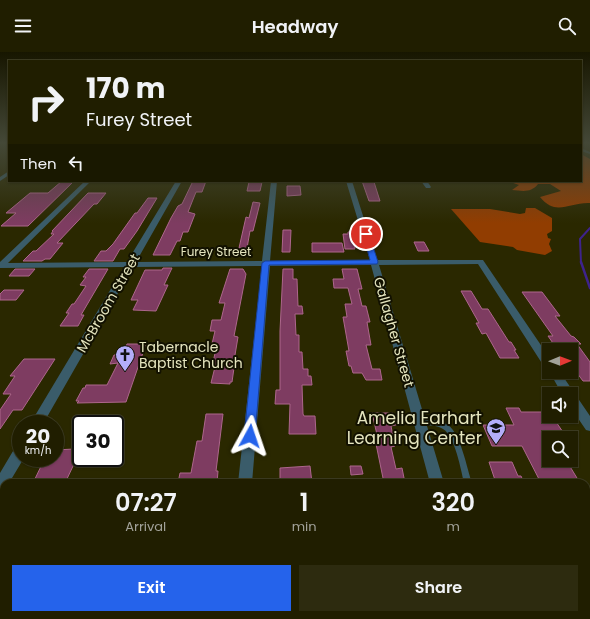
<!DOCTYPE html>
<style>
body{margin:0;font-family:Poppins,sans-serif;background:#2d2b0f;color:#f1f3f6;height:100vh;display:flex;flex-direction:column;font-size:15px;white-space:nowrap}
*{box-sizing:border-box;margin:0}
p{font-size:13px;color:#a2a299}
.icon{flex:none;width:22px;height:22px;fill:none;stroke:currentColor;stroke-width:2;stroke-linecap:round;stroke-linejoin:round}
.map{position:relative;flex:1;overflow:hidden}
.sheet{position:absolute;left:0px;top:427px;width:590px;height:140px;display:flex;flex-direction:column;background:#201e00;border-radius:12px 12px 0 0;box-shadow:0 1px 3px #0004,0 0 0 1px #3d3c22}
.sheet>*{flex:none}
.guide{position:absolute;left:8px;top:8px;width:574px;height:122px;border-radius:0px;box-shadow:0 1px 3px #0004,0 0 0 1px #3d3c22;background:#201e00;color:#f1f3f6;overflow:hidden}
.needle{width:26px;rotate:89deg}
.tools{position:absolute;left:542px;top:291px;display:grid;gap:8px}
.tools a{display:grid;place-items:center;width:36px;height:36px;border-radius:0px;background:#201e00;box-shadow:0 1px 3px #0004,0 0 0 1px #3d3c22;font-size:20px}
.speed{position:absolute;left:12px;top:363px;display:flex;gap:8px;font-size:20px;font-weight:700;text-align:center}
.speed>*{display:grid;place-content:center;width:52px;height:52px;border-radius:50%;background:#201e00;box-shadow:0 1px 3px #0004,0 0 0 1px #3d3c22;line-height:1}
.speed small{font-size:10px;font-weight:400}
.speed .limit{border:2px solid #111;border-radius:6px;background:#fff;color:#111}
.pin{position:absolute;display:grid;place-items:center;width:34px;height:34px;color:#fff;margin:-17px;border:2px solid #fff;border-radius:50%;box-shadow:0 1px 4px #0007}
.me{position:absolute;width:44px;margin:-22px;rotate:5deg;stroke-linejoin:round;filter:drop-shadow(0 0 3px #0008)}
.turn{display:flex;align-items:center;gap:14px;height:84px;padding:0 12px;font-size:18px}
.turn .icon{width:52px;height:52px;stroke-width:2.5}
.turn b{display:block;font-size:28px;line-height:34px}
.then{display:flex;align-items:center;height:38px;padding:0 12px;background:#0003;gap:8px;font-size:15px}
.eta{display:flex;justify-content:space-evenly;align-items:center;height:68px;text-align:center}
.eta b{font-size:24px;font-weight:600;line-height:28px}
.primary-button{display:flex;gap:8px;margin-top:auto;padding:8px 12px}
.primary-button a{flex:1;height:46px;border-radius:0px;background:#2563eb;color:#fff;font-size:16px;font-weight:600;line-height:46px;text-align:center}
.primary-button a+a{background:#2d2b0f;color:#f1f3f6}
header{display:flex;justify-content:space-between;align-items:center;height:52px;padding:0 12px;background:#201e00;font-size:18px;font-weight:600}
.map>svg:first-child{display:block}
.forest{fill:#913d01}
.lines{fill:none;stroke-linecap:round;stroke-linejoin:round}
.stream-far1{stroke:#3e238b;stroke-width:2}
.stream{stroke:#3e238b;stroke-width:2.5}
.building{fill:#7e3c61;stroke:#ad668c}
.lane{fill:#3a5c6a;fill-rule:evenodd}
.street{fill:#3a5c6a;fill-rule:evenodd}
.route{fill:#2563eb;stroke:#184099}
.labels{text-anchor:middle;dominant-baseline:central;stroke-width:4;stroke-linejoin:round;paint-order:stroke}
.far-street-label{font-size:12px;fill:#e5e5be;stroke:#121100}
.street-label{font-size:14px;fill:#e5e5be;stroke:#121100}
.poi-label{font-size:14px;fill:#e5e5be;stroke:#121100;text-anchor:start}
.near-poi-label{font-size:17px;fill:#e5e5be;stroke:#121100;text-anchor:end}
</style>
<header><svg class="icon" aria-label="menu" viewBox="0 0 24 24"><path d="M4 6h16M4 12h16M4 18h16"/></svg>Headway<svg class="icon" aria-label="search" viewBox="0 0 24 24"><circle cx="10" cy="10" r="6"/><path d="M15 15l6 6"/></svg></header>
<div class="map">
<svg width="590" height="567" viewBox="0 0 590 567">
<rect width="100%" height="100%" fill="#2a2800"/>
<g class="forest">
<path d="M 581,102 L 590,107 L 590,151 C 569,150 556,165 540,145 L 561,139 L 550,132 L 538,132 C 531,141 523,139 512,138 L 519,133 L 507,129 L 581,129 Z"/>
<polygon points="526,156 535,156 552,166 552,179 547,182 548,186 551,187 549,192 552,199 545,203 517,198 513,195 480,190 451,157 490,157 520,162 525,161"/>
</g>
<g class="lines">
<polyline class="stream-far1" points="581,211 580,187 590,176"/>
<polyline class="stream" points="581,210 590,236"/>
</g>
<g class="building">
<polygon points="62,129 74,129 28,174 1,174 16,161 6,161 30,141 48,141"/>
<polygon points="193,129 206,129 202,140 196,140 188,160 195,162 188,180 183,180 180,189 177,189 170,203 153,203 171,166 178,154 182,152"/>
<polygon points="362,129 374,130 380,149 369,149"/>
<polygon points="249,130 262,130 260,139 247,139"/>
<polygon points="287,134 300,134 301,143 287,144"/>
<polygon points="88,141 106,141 97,152 94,152 57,191 63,191 50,207 45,207 42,209 23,209 33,199 36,199 54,182 51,182 53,179 52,179"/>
<polygon points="148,146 157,146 137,179 124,197 120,197 113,209 94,209 101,199 106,199 113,192 135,161 137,161"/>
<polygon points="253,150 260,151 253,179 250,179 247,196 239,196 246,165 249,166"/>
<polygon points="283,178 291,178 290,200 282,200"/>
<polygon points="348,180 356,180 359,195 354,195 355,197 345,197 343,182 348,182"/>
<polygon points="414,190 424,190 429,199 418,199"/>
<polygon points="312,191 342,191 344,200 312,200"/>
<polygon points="163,216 172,216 164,233 168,233 156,259 133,258 138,248 131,248 145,218 162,218"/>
<polygon points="15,217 35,217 29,224 9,224"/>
<polygon points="89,217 108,217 81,263 84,263 78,274 60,274 69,261 66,261 72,252 74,252 86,234 80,233 86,225 83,225"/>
<polygon points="230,217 243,217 246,222 234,284 238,285 234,309 235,309 232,330 230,330 230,332 211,331 215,315 212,315 217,292 212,292 215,279 210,279 212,268 221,268 225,251 219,251"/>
<polygon points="283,217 293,217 293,227 297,227 298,254 302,254 303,262 295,262 296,283 299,283 299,300 302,300 303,317 308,317 308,324 311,324 312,333 302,333 303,362 304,364 315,364 316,382 289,382 290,352 275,352 276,338 280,338 280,279"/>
<polygon points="342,217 357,217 362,237 358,237 362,254 366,254 370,270 367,270 368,276 371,293 366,293 372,317 380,317 382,328 366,328 362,321 353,321 351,314 349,314 346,299 349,299 343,265 347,265 345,252 352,252 348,236 334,236 333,227 344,227"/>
<polygon points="4,238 24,238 16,248 0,248 0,242"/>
<polygon points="461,239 471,239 482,257 488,257 509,290 511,290 516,298 514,298 519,306 500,306 486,281 482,282 476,271 479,271"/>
<polygon points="522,240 542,240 560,264 555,264 571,284 574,285 581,292 577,292 590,310 590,329 583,329 571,313 571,298 566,298 562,293 555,294 548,284 553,284"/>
<polygon points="127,292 146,292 126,350 77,351 79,349 76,349 83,336 85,336 86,333 107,333 118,311 110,312 114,303 122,303"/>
<polygon points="24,307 55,307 22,358 13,358 0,377 0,358 11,342 3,342 15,324 10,324"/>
<polygon points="506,356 519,356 521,360 549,360 549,364 552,364 567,386 549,386 549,408 566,408 580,431 541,431 522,394 492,394 483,373 514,373"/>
<polygon points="372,361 393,361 394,364 398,364 400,372 391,374 395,394 391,395 396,417 402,416 405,431 384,431 375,387 378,387"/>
<polygon points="206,362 223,362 216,419 218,419 217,431 178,431 180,421 191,421 197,389 202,389"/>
<polygon points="74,397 73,400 81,399 81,412 74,412 65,431 33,431 45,406 55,406 55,398"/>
<polygon points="489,410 512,410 518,424 521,424 524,431 496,431"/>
<polygon points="310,414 312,431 280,431 280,416"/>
<polygon points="350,414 361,414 363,422 351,423"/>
</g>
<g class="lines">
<path class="lane" d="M 421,367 C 430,368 441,368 448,373 C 461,382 467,417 472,431 L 464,431 C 461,418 455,384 443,377 C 436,372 426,374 419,372 L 418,370 L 419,368 Z"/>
<g class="street">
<polygon points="581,96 590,100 590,102 581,99"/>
<polygon points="9,119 9,123 0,129 0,125"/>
<polygon points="85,129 91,129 8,211 127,210 176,129 182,129 136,210 262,209 271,129 277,129 270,209 370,208 346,129 352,129 377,208 483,208 549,305 549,317 545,316 478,212 379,213 444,431 430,431 371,213 270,214 252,431 238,431 262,214 133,215 43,372 30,372 124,215 0,216 0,210"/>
<polygon points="421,129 427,129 431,135 430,136 426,136"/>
<polygon points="549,319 560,320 590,364 590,379 586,378 571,356 571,342 562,342"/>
<polygon points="21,392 21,406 24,406 9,431 4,431 4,439 0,441 0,421 16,394"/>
<rect x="224" y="563" width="18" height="4"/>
<polygon points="466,563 484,563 485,567 467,567"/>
</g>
</g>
<linearGradient id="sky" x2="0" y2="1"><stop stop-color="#171600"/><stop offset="0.53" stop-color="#444837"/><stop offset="1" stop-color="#444837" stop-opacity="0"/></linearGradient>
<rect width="590" height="171" fill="url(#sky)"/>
<polygon class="route" points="364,181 369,182 378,210 377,212 269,213 255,384 254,387 250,389 245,387 244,384 262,211 265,209 370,208 363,182"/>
<defs>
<g id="church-pin" transform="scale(1)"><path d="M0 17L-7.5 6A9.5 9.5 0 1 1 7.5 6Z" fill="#b3adf9" stroke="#121100"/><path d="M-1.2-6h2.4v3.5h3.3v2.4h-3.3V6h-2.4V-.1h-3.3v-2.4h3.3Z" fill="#111"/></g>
<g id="school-pin" transform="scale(1)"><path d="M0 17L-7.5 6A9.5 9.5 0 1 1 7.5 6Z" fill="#b3adf9" stroke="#121100"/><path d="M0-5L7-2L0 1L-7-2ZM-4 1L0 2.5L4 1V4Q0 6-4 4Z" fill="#111"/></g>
</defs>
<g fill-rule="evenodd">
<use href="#church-pin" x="125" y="303"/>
<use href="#school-pin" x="496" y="376"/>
</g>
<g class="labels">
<g class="far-street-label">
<text x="216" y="199">Furey Street</text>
</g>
<g class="street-label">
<text transform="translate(108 251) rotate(-60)">McBroom Street</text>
<text transform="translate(394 280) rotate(74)">Gallagher Street</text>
</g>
<g class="poi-label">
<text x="139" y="295">Tabernacle<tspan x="139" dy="16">Baptist Church</tspan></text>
</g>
<g class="near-poi-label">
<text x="482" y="366">Amelia Earhart<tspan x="482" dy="20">Learning Center</tspan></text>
</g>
</g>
</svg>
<div class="tools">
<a><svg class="needle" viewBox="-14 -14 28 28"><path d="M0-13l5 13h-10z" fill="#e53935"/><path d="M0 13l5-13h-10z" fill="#a2a299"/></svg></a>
<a><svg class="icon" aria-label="sound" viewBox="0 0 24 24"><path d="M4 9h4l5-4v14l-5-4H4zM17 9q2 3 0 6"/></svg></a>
<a><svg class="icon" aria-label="search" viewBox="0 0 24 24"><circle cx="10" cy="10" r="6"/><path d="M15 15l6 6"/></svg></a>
</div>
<div class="speed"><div>20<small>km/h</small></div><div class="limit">30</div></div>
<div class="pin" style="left:366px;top:182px;background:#d93025"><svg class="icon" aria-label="arrive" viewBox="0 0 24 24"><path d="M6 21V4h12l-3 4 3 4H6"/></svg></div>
<svg class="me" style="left:250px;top:384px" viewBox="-20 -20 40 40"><path d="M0-17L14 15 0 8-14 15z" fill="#2563eb" stroke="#fff" stroke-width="4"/></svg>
<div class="guide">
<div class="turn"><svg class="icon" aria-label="right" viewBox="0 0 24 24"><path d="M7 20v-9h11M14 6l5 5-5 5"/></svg><div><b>170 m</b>Furey Street</div></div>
<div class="then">Then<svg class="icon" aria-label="left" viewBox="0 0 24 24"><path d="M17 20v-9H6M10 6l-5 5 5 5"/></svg></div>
</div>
<section class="sheet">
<div class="eta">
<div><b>07:27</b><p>Arrival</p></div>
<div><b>1</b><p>min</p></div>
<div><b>320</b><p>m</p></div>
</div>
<div class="primary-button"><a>Exit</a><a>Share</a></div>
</section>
</div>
